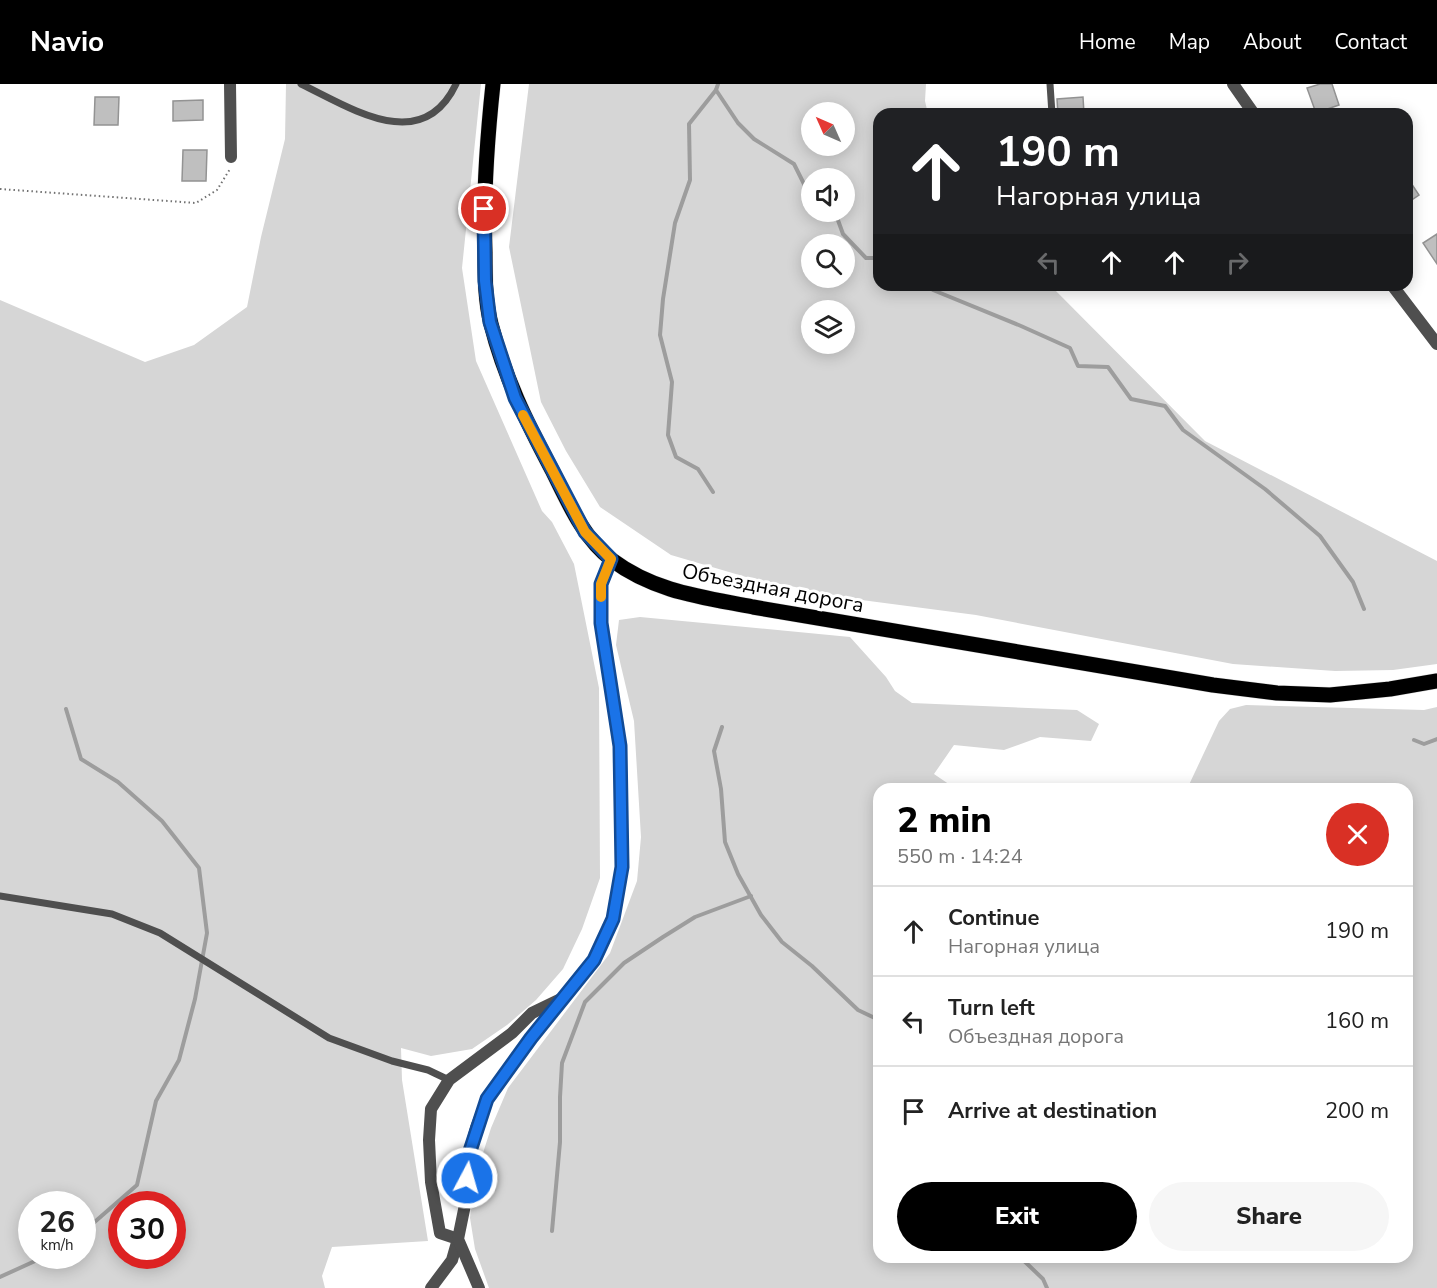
<!DOCTYPE html>
<meta charset="utf-8">
<style>
body{margin:0;font-family:"Nunito Sans",sans-serif;background:#f6f6f6;color:#222;height:100vh;display:flex;flex-direction:column;font-size:22px;white-space:nowrap}
*{box-sizing:border-box;margin:0}
p{font-size:20px;color:#767676}
.icon{flex:none;width:33px;height:33px;fill:none;stroke:currentColor;stroke-width:2;stroke-linecap:round;stroke-linejoin:round}
.map{position:relative;flex:1;overflow:hidden}
.sheet{position:absolute;left:873px;top:699px;width:540px;height:480px;display:flex;flex-direction:column;background:#fff;border-radius:18px;box-shadow:0 3px 15px #0003}
.sheet>*{flex:none}
.guide{position:absolute;left:873px;top:24px;width:540px;height:183px;border-radius:18px;box-shadow:0 3px 15px #0003;background:#202124;color:#fff;overflow:hidden}
.needle{width:39px;rotate:315deg}
.fabs{position:absolute;left:801px;top:18px;display:grid;gap:12px}
.fabs a{display:grid;place-items:center;width:54px;height:54px;border-radius:50%;background:#fff;box-shadow:0 3px 15px #0003;font-size:30px}
.speed{position:absolute;left:18px;top:1107px;display:flex;gap:12px;font-size:30px;font-weight:700;text-align:center}
.speed>*{display:grid;place-content:center;width:78px;height:78px;border-radius:50%;background:#fff;box-shadow:0 3px 15px #0003;line-height:1}
.speed small{font-size:15px;font-weight:400}
.speed .limit{border:9px solid #d22;background:#fff;color:#111}
.pin{position:absolute;display:grid;place-items:center;width:51px;height:51px;color:#fff;margin:-26px;border:3px solid #fff;border-radius:50%;box-shadow:0 2px 6px #0007}
.me{position:absolute;width:66px;margin:-33px;rotate:6deg;stroke-linejoin:round;filter:drop-shadow(0 0 4px #0008)}
.turn{display:flex;align-items:center;gap:21px;height:126px;padding:0 24px;font-size:27px}
.turn .icon{width:78px;height:78px;stroke-width:2.5}
.turn b{display:block;font-size:42px;line-height:51px}
.lanes{display:flex;align-items:center;height:57px;padding:0 24px;background:#0003;justify-content:center;gap:30px;direction:ltr}
.lanes .off{opacity:.35}
.round{display:grid;place-items:center;flex:none;width:63px;height:63px;border-radius:32px;background:#f6f6f6}
.headline{display:flex;align-items:center;justify-content:space-between;height:102px;padding:0 24px}
h1{font-size:36px;font-weight:800;line-height:45px;color:#000}
.action{display:flex;gap:12px;margin-top:auto;padding:12px 24px}
.action a{flex:1;height:69px;border-radius:36px;background:#000;color:#fff;font-size:24px;font-weight:800;line-height:69px;text-align:center}
.action a+a{background:#f6f6f6;color:#222}
ul{padding:0;list-style:none}
li{display:flex;align-items:center;gap:18px;height:90px;padding:0 24px;border-top:2px solid #e0e0e0}
li div{flex:1}
li b{display:block;font-size:22px}
li em{font-style:normal}
header{display:flex;align-items:center;gap:36px;box-sizing:border-box;height:84px;padding:0 30px;background:#000;color:#fff}
header strong{font-size:28px}
nav{display:flex;gap:33px;margin-inline-start:auto;font-size:21px}
.map>svg:first-child{display:block}
.green{fill:#d6d6d6;fill-rule:evenodd}
.lines{fill:none;stroke-linecap:round;stroke-linejoin:round}
.stream{stroke:#9d9d9d;stroke-width:4}
.building{fill:#bfbfbf;stroke:#939393;stroke-width:1.5}
.primary-casing{stroke:#dbdbdb;stroke-width:16}
.path{stroke:#717171;stroke-width:2;stroke-dasharray:1.5 3;stroke-linecap:butt}
.service{stroke:#4f4f4f;stroke-width:7}
.minor{stroke:#4f4f4f;stroke-width:12}
.primary{stroke:#000;stroke-width:15}
.route-casing{stroke:#114b97;stroke-width:15}
.route{stroke:#1a73e8;stroke-width:10}
.slow{stroke:#f59e0b;stroke-width:10}
.labels{text-anchor:middle;dominant-baseline:central;stroke-width:6;stroke-linejoin:round;paint-order:stroke}
.street-label{font-size:21px;fill:#000;stroke:#fff}
</style>
<header>
<strong>Navio</strong>
<nav><a>Home</a><a>Map</a><a>About</a><a>Contact</a></nav>
</header>
<div class="map">
<svg width="1437" height="1204" viewBox="0 0 1437 1204">
<rect width="100%" height="100%" fill="#fff"/>
<g class="green">
<path d="M 286,0 L 481,0 L 462,184 L 476,277 L 542,427 L 552,438 L 574,480 L 599,604 L 600,794 L 582,845 L 563,885 L 536,916 L 507,941 L 472,965 L 431,972 L 401,964 L 402,996 L 428,1157 L 332,1163 L 322,1192 L 325,1204 L 0,1204 L 0,216 L 145,278 L 194,261 L 247,223 L 261,153 L 285,55 ZM 32,1120 L 82,1120 L 82,1172 L 32,1172 ZM 122,1120 L 172,1120 L 172,1172 L 122,1172 Z"/>
<path d="M 529,0 L 926,0 L 925,17 L 928,30 L 879,30 L 879,201 L 1050,201 L 1205,357 L 1437,477 L 1437,580 L 1393,586 L 1335,587 L 1233,580 L 976,531 L 854,515 L 746,493 L 671,471 L 600,423 L 566,367 L 541,318 L 509,163 ZM 844,28 L 844,62 L 812,62 L 812,28 ZM 844,94 L 844,128 L 812,128 L 812,94 ZM 844,160 L 844,194 L 812,194 L 812,160 ZM 844,226 L 844,260 L 812,260 L 812,226 Z"/>
<polygon points="640,533 850,553 886,593 895,607 912,619 1077,626 1099,640 1091,657 1040,653 1004,666 954,661 934,690 956,705 879,705 879,1173 1407,1173 1407,705 1187,705 1219,637 1230,625 1246,621 1424,626 1437,623 1437,1204 489,1204 475,1165 470,1134 473,1100 491,1044 508,1004 610,869 637,797 641,753 634,637 616,561 619,536"/>
</g>
<g class="lines">
<g class="stream">
<polyline points="716,6 738,39 754,55 794,80 806,104 812,109"/>
<polyline points="835,128 843,150 866,174 879,174"/>
<polyline points="929,201 933,206 1021,242 1070,264 1078,282 1108,283 1131,315 1165,322 1183,346 1265,405 1320,452 1353,498 1364,525"/>
<polyline points="713,408 698,385 676,373 668,351 672,298 660,251 663,215 675,139 690,96 689,40 716,6 718,0"/>
<polyline points="66,625 81,675 118,698 162,737 199,784 207,849 195,915 179,976 156,1017 137,1101 82,1149"/>
<polyline points="722,643 714,667 721,705 725,758 738,790 761,831 782,858 812,882 858,926 879,936"/>
<polyline points="1414,656 1424,660 1437,655"/>
<polyline points="552,1147 560,1058 560,1013 562,979 585,918 624,879 663,853 695,833 751,812"/>
<polyline points="1020,1173 1043,1195 1047,1204"/>
<polyline points="0,1193 46,1172"/>
</g>
</g>
<g class="building">
<polygon points="1320,0 1332,0 1339,21 1316,29 1307,4"/>
<polygon points="95,13 119,13 118,41 94,41"/>
<polygon points="1083,13 1084,30 1058,30 1057,15"/>
<polygon points="203,16 203,36 173,37 173,17"/>
<polygon points="183,66 207,66 206,97 182,97"/>
<polygon points="1407,93 1419,111 1407,119"/>
<polygon points="1437,150 1437,180 1423,159"/>
</g>
<g class="lines">
<g class="primary-casing">
<path id="primary" d="M 493,0 C 487,56 483,111 485,168 C 485,191 485,217 491,240 C 504,292 527,339 552,386 C 568,418 583,454 612,476 C 655,508 702,513 753,523 L 1213,601 L 1277,609 L 1330,611 L 1390,605 L 1437,597"/>
</g>
<polyline class="path" points="0,105 196,119 217,106 230,85"/>
<g class="service">
<path d="M 301,0 C 351,24 422,72 456,0"/>
<polyline points="1050,0 1052,30"/>
<polyline points="0,812 112,830 160,849 329,954 392,977 428,986 449,996"/>
</g>
<g class="minor">
<polyline points="230,0 231,73"/>
<polyline points="1233,0 1254,30"/>
<polyline points="1392,201 1437,260"/>
<polyline points="431,1204 452,1176 458,1155 440,1149 431,1098 429,1056 431,1025 449,996 512,949 532,929 561,915"/>
<polyline points="479,1204 458,1155 466,1116 468,1073 476,1044 487,1015 531,954 594,876 613,835 622,783 620,662 601,539 601,500 611,475"/>
</g>
<use href="#primary" class="primary"/>
</g>
<g class="lines">
<g class="route-casing">
<polyline id="route" points="467,1094 468,1073 487,1015 531,954 594,876 613,835 622,783 620,662 601,539 601,500 611,475 585,448 515,314 490,238 485,197 484,125"/>
</g>
<use href="#route" class="route"/>
<polyline class="slow" points="523,331 585,448 611,475 601,500 601,513"/>
</g>
<g class="labels">
<g class="street-label">
<text transform="translate(773 504) rotate(11)">Объездная дорога</text>
</g>
</g>
</svg>
<div class="fabs">
<a><svg class="needle" viewBox="-14 -14 28 28"><path d="M0-13l5 13h-10z" fill="#e53935"/><path d="M0 13l5-13h-10z" fill="#767676"/></svg></a>
<a><svg class="icon" aria-label="sound" viewBox="0 0 24 24"><path d="M4 9h4l5-4v14l-5-4H4zM17 9q2 3 0 6"/></svg></a>
<a><svg class="icon" aria-label="search" viewBox="0 0 24 24"><circle cx="10" cy="10" r="6"/><path d="M15 15l6 6"/></svg></a>
<a><svg class="icon" aria-label="layers" viewBox="0 0 24 24"><path d="M12 4l9 5-9 5-9-5zM3 14l9 5 9-5"/></svg></a>
</div>
<div class="speed"><div>26<small>km/h</small></div><div class="limit">30</div></div>
<div class="pin" style="left:484px;top:125px;background:#d93025"><svg class="icon" aria-label="arrive" viewBox="0 0 24 24"><path d="M6 21V4h12l-3 4 3 4H6"/></svg></div>
<svg class="me" style="left:467px;top:1094px" viewBox="-20 -20 40 40"><circle r="17" fill="#1a73e8" stroke="#fff" stroke-width="3"/><path d="M0-11L8 9 0 5-8 9z" fill="#fff"/></svg>
<div class="guide">
<div class="turn"><svg class="icon" aria-label="ahead" viewBox="0 0 24 24"><path d="M12 20V5M6 11l6-6 6 6"/></svg><div><b>190 m</b>Нагорная улица</div></div>
<div class="lanes"><svg class="icon off" aria-label="left" viewBox="0 0 24 24"><path d="M17 20v-9H6M10 6l-5 5 5 5"/></svg><svg class="icon" aria-label="ahead" viewBox="0 0 24 24"><path d="M12 20V5M6 11l6-6 6 6"/></svg><svg class="icon" aria-label="ahead" viewBox="0 0 24 24"><path d="M12 20V5M6 11l6-6 6 6"/></svg><svg class="icon off" aria-label="right" viewBox="0 0 24 24"><path d="M7 20v-9h11M14 6l5 5-5 5"/></svg></div>
</div>
<section class="sheet">
<div class="headline"><div><h1>2 min</h1><p>550 m · 14:24</p></div><a class="round" style="background:#d93025;color:#fff"><svg class="icon" aria-label="close" viewBox="0 0 24 24"><path d="M6 6l12 12M18 6L6 18"/></svg></a></div>
<ul>
<li><svg class="icon" aria-label="ahead" viewBox="0 0 24 24"><path d="M12 20V5M6 11l6-6 6 6"/></svg><div><b>Continue</b><p>Нагорная улица</p></div><em>190 m</em></li>
<li><svg class="icon" aria-label="left" viewBox="0 0 24 24"><path d="M17 20v-9H6M10 6l-5 5 5 5"/></svg><div><b>Turn left</b><p>Объездная дорога</p></div><em>160 m</em></li>
<li><svg class="icon" aria-label="arrive" viewBox="0 0 24 24"><path d="M6 21V4h12l-3 4 3 4H6"/></svg><div><b>Arrive at destination</b></div><em>200 m</em></li>
</ul>
<div class="action"><a>Exit</a><a>Share</a></div>
</section>
</div>
